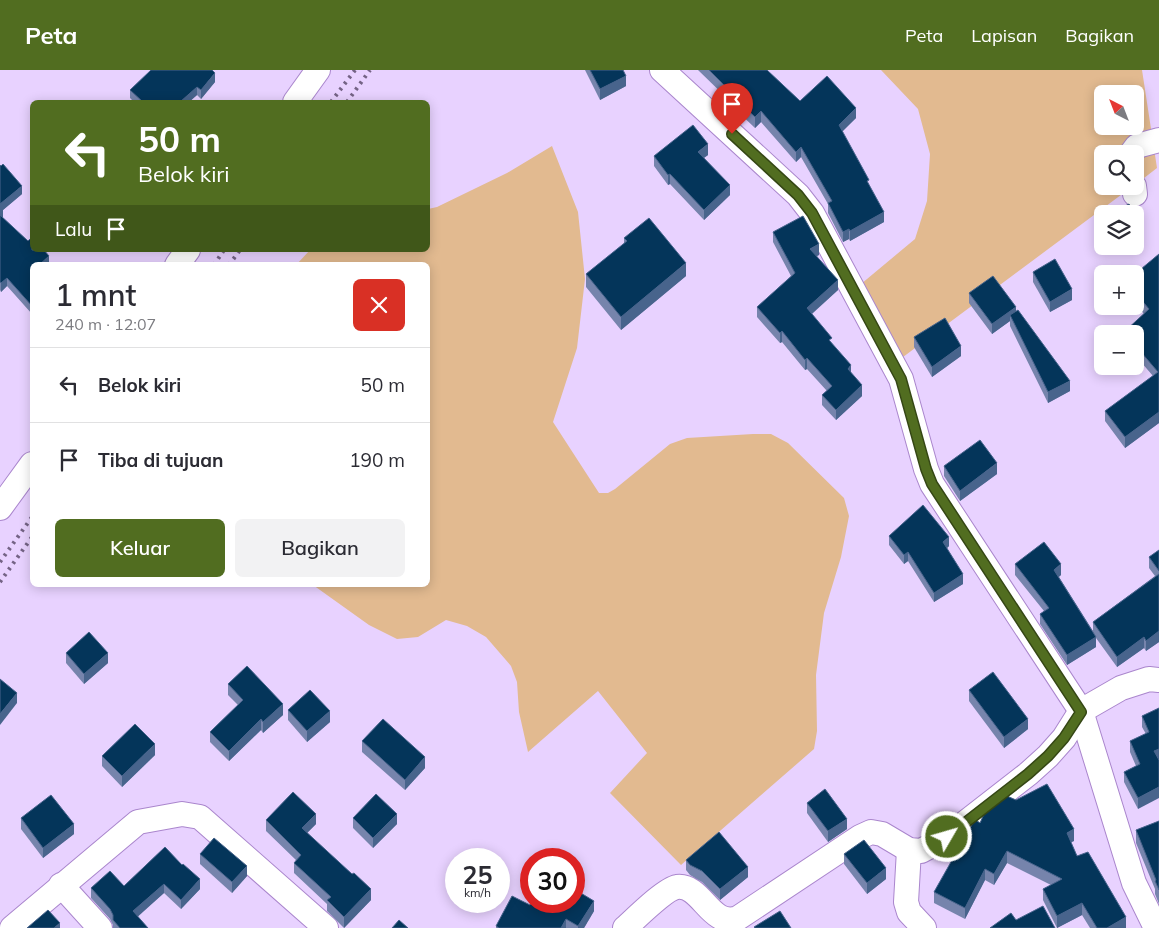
<!DOCTYPE html>
<html lang="id">
<meta charset="utf-8">
<style>
body{margin:0;font-family:Mulish,sans-serif;background:#f2f2f3;color:#2b2b33;height:100vh;display:flex;flex-direction:column;font-size:19px;white-space:nowrap}
*{box-sizing:border-box;margin:0}
p{font-size:16px;color:#7c7c81}
.icon{flex:none;width:28px;height:28px;fill:none;stroke:currentColor;stroke-width:2;stroke-linecap:round;stroke-linejoin:round}
.map{position:relative;flex:1;overflow:hidden}
.panel{position:absolute;left:30px;top:192px;width:400px;height:325px;display:flex;flex-direction:column;background:#fff;border-radius:8px;box-shadow:0 2px 12px #0003}
.panel>*{flex:none}
.banner{position:absolute;left:30px;top:30px;width:400px;height:152px;border-radius:8px;box-shadow:0 2px 12px #0003;background:#516d20;color:#fff;overflow:hidden}
.needle{width:32px;rotate:318deg}
.tools{position:absolute;left:1094px;top:15px;display:grid;gap:10px}
.tools a{display:grid;place-items:center;width:50px;height:50px;border-radius:8px;background:#fff;box-shadow:0 2px 12px #0003;font-size:25px}
.speed{position:absolute;left:445px;top:778px;display:flex;gap:10px;font-size:25px;font-weight:700;text-align:center}
.speed>*{display:grid;place-content:center;width:65px;height:65px;border-radius:50%;background:#fff;box-shadow:0 2px 12px #0003;line-height:1}
.speed small{font-size:12px;font-weight:400}
.speed .limit{border:8px solid #d22;background:#fff;color:#111}
.pin{position:absolute;display:grid;place-items:center;width:42px;height:42px;color:#fff;margin:-51px -21px;border-radius:50% 50% 50% 0;rotate:-45deg;box-shadow:0 0 5px #0007}
.pin .icon{rotate:45deg}
.me{position:absolute;width:55px;margin:-28px;rotate:52deg;stroke-linejoin:round;filter:drop-shadow(0 0 4px #0008)}
.turn{display:flex;align-items:center;gap:18px;height:105px;padding:0 25px;font-size:22px}
.turn .icon{width:65px;height:65px;stroke-width:2.5}
.turn b{display:block;font-size:35px;line-height:42px}
.then{display:flex;align-items:center;height:48px;padding:0 25px;background:#0003;gap:10px;font-size:19px}
.round{display:grid;place-items:center;flex:none;width:52px;height:52px;border-radius:8px;background:#f2f2f3}
.summary{display:flex;align-items:center;justify-content:space-between;height:85px;padding:0 25px}
h1{font-size:30px;font-weight:600;line-height:38px}
.cta{display:flex;gap:10px;margin-top:auto;padding:10px 25px}
.cta a{flex:1;height:58px;border-radius:8px;background:#516d20;color:#fff;font-size:20px;font-weight:600;line-height:58px;text-align:center}
.cta a+a{background:#f2f2f3;color:#2b2b33}
ul{padding:0;list-style:none}
li{display:flex;align-items:center;gap:15px;height:75px;padding:0 25px;border-top:1px solid #e1e1e2}
li div{flex:1}
li b{display:block;font-size:19px}
li em{font-style:normal}
header{display:flex;align-items:center;gap:30px;box-sizing:border-box;height:70px;padding:0 25px;background:#516d20;color:#fff}
header strong{font-size:24px}
nav{display:flex;gap:28px;margin-inline-start:auto;font-size:18px}
.map>svg:first-child{display:block}
.green{fill:#e2ba90;fill-rule:evenodd}
.lines{fill:none;stroke-linecap:round;stroke-linejoin:round}
.minor-casing{stroke:#aa86cd;stroke-width:26}
.minor{stroke:#fff;stroke-width:24}
.rail{stroke:#746385;stroke-width:4;stroke-dasharray:2.5 5;stroke-linecap:butt}
.wall{fill:#7684ac}
.shaded-wall{fill:#48648c}
.building{fill:#04355a;stroke:#48648c}
.route-casing{stroke:#354715;stroke-width:12}
.route{stroke:#516d20;stroke-width:9}
</style>
<header>
<strong>Peta</strong>
<nav><a>Peta</a><a>Lapisan</a><a>Bagikan</a></nav>
</header>
<div class="map">
<svg width="1159" height="858" viewBox="0 0 1159 858">
<rect width="100%" height="100%" fill="#e8d2ff"/>
<g class="green">
<path d="M 881,0 L 1142,0 L 1157,98 L 1135,115 L 1135,84 L 1102,84 L 1102,116 L 1133,116 L 899,290 L 861,214 L 915,169 L 927,131 L 930,84 L 918,39 ZM 1102,24 L 1135,24 L 1135,56 L 1102,56 Z"/>
<polygon points="552,76 578,142 585,209 577,278 553,352 599,423 608,423 615,419 670,374 687,368 753,364 771,364 788,373 844,428 849,446 841,487 824,543 816,605 817,661 814,679 681,795 610,723 647,683 598,621 528,682 519,642 517,612 511,596 486,567 467,556 446,550 418,567 397,569 369,555 313,515 428,515 428,195 296,195 310,180 428,180 428,139 437,137 507,103"/>
</g>
<g class="lines">
<g class="minor-casing">
<g id="minor">
<polyline points="662,0 798,125 812,143 901,309 926,399 932,414 1081,641 1134,813 1156,858"/>
<polyline points="295,32 318,0"/>
<polyline points="1131,84 1137,76 1159,70"/>
<polyline points="1134,116 1135,124"/>
<polyline points="177,195 188,180"/>
<polyline points="0,438 32,394"/>
<polyline points="909,780 906,832 909,842 924,858"/>
<polyline points="61,815 100,858"/>
<polyline points="12,858 138,752 182,744 200,747 326,858"/>
<path d="M 625,858 C 635,849 665,819 677,817 C 702,814 710,858 738,848 L 860,767 L 871,762 L 882,764 L 909,780 L 921,781 L 947,767 L 1028,704 L 1048,686 L 1064,668 L 1081,641 L 1121,618 L 1149,609 L 1159,610"/>
</g>
</g>
<use href="#minor" class="minor"/>
<g class="rail">
<polyline points="331,32 355,0"/>
<polyline points="347,32 370,0"/>
<polyline points="214,195 224,180"/>
<polyline points="229,195 240,180"/>
<polyline points="0,492 32,447"/>
<polyline points="0,512 32,467"/>
</g>
</g>
<g class="wall">
<polygon points="585,0 623,0 626,16 600,30"/>
<polygon points="698,0 767,0 800,31 856,48 842,61 869,115 884,152 850,171 849,169 843,172 828,143 828,134 801,87 796,92 761,52 755,58 734,38 734,35"/>
<polygon points="215,12 201,29 197,25 189,32 134,32 130,28 130,20"/>
<polygon points="708,85 704,88 730,125 704,150 670,114 668,115 654,96 654,86"/>
<polygon points="0,95 22,124 3,140 2,147 49,194 48,195 32,195 32,244 7,216 1,222 0,220"/>
<polygon points="773,162 819,185 817,186 838,220 812,244 851,303 862,326 836,350 822,335 822,325 827,321 807,299 805,300 782,272 780,273 757,247 757,237 791,206 773,172"/>
<polygon points="624,168 686,206 621,260 586,217 586,204 624,174"/>
<polygon points="1116,176 1135,176 1119,184"/>
<polygon points="1159,184 1159,353 1125,378 1105,351 1105,341 1153,306 1135,285 1135,264 1124,264 1124,262 1144,244 1135,232 1135,204"/>
<polygon points="1033,202 1072,230 1050,242 1033,212"/>
<polygon points="969,223 1016,242 1070,321 1048,333 1010,256 1010,251 992,264 969,233"/>
<polygon points="914,267 961,286 932,307 914,277"/>
<polygon points="944,396 997,404 960,431 944,406"/>
<polygon points="889,466 949,476 947,478 963,514 934,532 908,491 904,494 889,475"/>
<polygon points="1159,480 1159,572 1146,581 1144,578 1117,597 1096,568 1096,577 1067,595 1040,554 1040,544 1044,541 1015,505 1015,494 1061,505 1059,507 1093,561 1093,552 1155,506 1149,498 1149,487"/>
<polygon points="66,583 108,593 84,614 66,593"/>
<polygon points="228,614 283,645 263,663 261,660 229,691 210,672 210,662 238,635 228,625"/>
<polygon points="969,620 1028,659 1004,678 969,631"/>
<polygon points="1159,638 1158,689 1138,739 1124,712 1124,702 1136,696 1130,682 1130,671 1146,664 1142,657 1142,646"/>
<polygon points="288,640 330,652 307,672 288,650"/>
<polygon points="362,671 425,698 405,720 362,682"/>
<polygon points="155,685 122,717 102,696 102,686"/>
<polygon points="807,733 847,759 828,772 807,743"/>
<polygon points="21,748 74,764 43,788 21,759"/>
<polygon points="353,748 397,754 373,778 353,758"/>
<polygon points="266,750 316,754 307,763 371,830 344,858 327,841 327,834 294,803 294,793 296,790 266,761"/>
<polygon points="1159,751 1159,834 1155,824 1155,819 1136,773 1136,760"/>
<polygon points="980,753 1074,771 1071,772 1077,786 1126,858 1090,858 1082,845 1057,858 1043,830 1043,819 1051,815 1007,793 994,815 985,810 965,849 934,833 934,822"/>
<polygon points="165,777 200,819 181,839 164,823 137,846 148,858 113,858 113,855 110,849 91,828 91,818 124,816"/>
<polygon points="200,784 247,806 232,823 200,794"/>
<polygon points="844,784 886,809 867,824 844,794"/>
<polygon points="686,790 748,807 720,830 702,812 690,805 686,800"/>
<polygon points="530,835 594,841 584,858 496,858 496,856"/>
</g>
<g class="shaded-wall">
<polygon points="215,3 215,12 201,29 201,20"/>
<polygon points="626,6 626,16 600,30 600,19"/>
<polygon points="197,17 197,25 189,32 180,32"/>
<polygon points="856,38 856,48 839,65 839,55"/>
<polygon points="761,41 761,52 755,58 755,47"/>
<polygon points="708,74 708,85 698,92 698,82"/>
<polygon points="801,77 801,87 796,92 796,82"/>
<polygon points="670,104 670,114 668,115 668,105"/>
<polygon points="730,115 730,125 704,150 704,140"/>
<polygon points="22,116 22,124 3,140 3,147 0,150 0,134"/>
<polygon points="884,142 884,152 850,171 850,161"/>
<polygon points="849,159 849,169 843,172 843,162"/>
<polygon points="1143,162 1143,172 1135,176 1135,166"/>
<polygon points="819,174 819,185 810,189 810,179"/>
<polygon points="1119,176 1135,176 1119,184"/>
<polygon points="49,186 49,194 48,195 39,195"/>
<polygon points="686,193 686,206 621,260 621,247"/>
<polygon points="7,208 7,216 1,222 1,213"/>
<polygon points="838,210 838,220 807,248 807,238"/>
<polygon points="1072,219 1072,230 1050,242 1050,232"/>
<polygon points="1016,237 1016,247 1010,245 1010,251 992,264 992,254"/>
<polygon points="782,261 782,272 780,273 780,263"/>
<polygon points="961,276 961,286 932,307 932,297"/>
<polygon points="807,288 807,299 805,300 805,290"/>
<polygon points="851,295 851,306 848,299"/>
<polygon points="1070,311 1070,321 1048,333 1048,322"/>
<polygon points="862,315 862,326 836,350 836,340"/>
<polygon points="1159,342 1159,353 1125,378 1125,367"/>
<polygon points="997,393 997,404 960,431 960,421"/>
<polygon points="949,467 949,476 943,482 943,472"/>
<polygon points="908,482 908,491 904,494 904,485"/>
<polygon points="1061,494 1061,505 1054,510 1054,500"/>
<polygon points="963,504 963,514 934,532 934,523"/>
<polygon points="1159,561 1159,572 1146,581 1146,571"/>
<polygon points="1096,567 1096,577 1067,595 1067,585"/>
<polygon points="1144,567 1144,578 1117,597 1117,587"/>
<polygon points="108,583 108,593 84,614 84,604"/>
<polygon points="17,623 17,633 0,655 0,644"/>
<polygon points="283,634 283,645 263,663 263,652"/>
<polygon points="330,641 330,652 307,672 307,661"/>
<polygon points="261,649 261,660 229,691 229,681"/>
<polygon points="1028,649 1028,659 1004,678 1004,667"/>
<polygon points="155,674 155,685 122,717 122,706"/>
<polygon points="1159,679 1159,689 1154,691 1154,681"/>
<polygon points="425,687 425,698 405,720 405,710"/>
<polygon points="1159,717 1159,728 1138,739 1138,728"/>
<polygon points="316,744 316,754 302,768 302,758"/>
<polygon points="397,744 397,754 373,778 373,768"/>
<polygon points="847,749 847,759 828,772 828,761"/>
<polygon points="74,754 74,764 43,788 43,778"/>
<polygon points="1074,759 1074,771 1067,774 1067,763"/>
<polygon points="1007,781 1007,793 994,815 994,804"/>
<polygon points="247,796 247,806 232,823 232,812"/>
<polygon points="748,797 748,807 720,830 720,819"/>
<polygon points="886,798 886,809 867,824 867,813"/>
<polygon points="985,799 985,810 965,849 965,838"/>
<polygon points="200,809 200,819 181,839 181,830"/>
<polygon points="164,814 164,823 133,851 133,841"/>
<polygon points="371,819 371,830 344,858 344,847"/>
<polygon points="594,831 594,841 584,858 578,858 578,856"/>
<polygon points="1082,833 1082,845 1057,858 1057,846"/>
<polygon points="1126,847 1126,858 1107,858"/>
<polygon points="566,849 566,858 561,858"/>
<polygon points="60,853 60,858 54,858"/>
</g>
<g class="building">
<polygon points="151,0 212,0 215,3 201,20 197,17 180,32 143,32 130,20"/>
<polygon points="590,0 623,0 626,6 600,19"/>
<polygon points="709,0 767,0 800,31 827,6 856,38 839,55 869,110 867,111 884,142 850,161 849,159 843,162 828,133 832,131 801,77 796,82 761,41 755,47 734,27 735,26"/>
<polygon points="693,55 708,74 698,82 730,115 704,140 670,104 668,105 654,86"/>
<polygon points="3,94 22,116 0,134 0,95 1,96"/>
<polygon points="1129,134 1134,144 1109,144"/>
<polygon points="0,145 28,171 32,167 32,180 44,180 49,186 39,195 32,195 32,236 7,208 1,213 0,212"/>
<polygon points="803,146 819,174 810,179 838,210 807,238 832,268 829,270 851,295 848,299 862,315 836,340 822,325 832,316 807,288 805,290 782,261 780,263 757,237 795,203 773,162"/>
<polygon points="1135,146 1143,162 1135,166"/>
<polygon points="649,148 686,193 621,247 586,204 627,171 624,168"/>
<polygon points="1159,184 1159,342 1125,367 1105,341 1158,302 1135,275 1135,264 1126,264 1124,262 1149,239 1135,222 1135,204"/>
<polygon points="1055,189 1072,219 1050,232 1033,202"/>
<polygon points="993,206 1016,237 992,254 969,223"/>
<polygon points="1018,240 1070,311 1048,322 1010,245"/>
<polygon points="945,248 961,276 932,297 914,267"/>
<polygon points="980,370 997,393 960,421 944,396"/>
<polygon points="923,435 949,467 943,472 963,504 934,523 908,482 904,485 889,466"/>
<polygon points="1044,472 1061,494 1054,500 1096,567 1067,585 1040,544 1049,538 1015,494"/>
<polygon points="1159,480 1159,501 1149,487"/>
<polygon points="1159,504 1159,561 1146,571 1144,567 1117,587 1093,552"/>
<polygon points="89,562 108,583 84,604 66,583"/>
<polygon points="247,596 283,634 263,652 261,649 229,681 210,662 243,630 228,614"/>
<polygon points="993,602 1028,649 1004,667 969,620"/>
<polygon points="0,609 17,623 0,644"/>
<polygon points="310,620 330,641 307,661 288,640"/>
<polygon points="1159,638 1159,679 1154,681 1159,690 1159,717 1138,728 1124,702 1140,694 1130,671 1149,662 1142,646"/>
<polygon points="383,649 425,687 405,710 362,671"/>
<polygon points="135,654 155,674 122,706 102,686"/>
<polygon points="1047,714 1074,759 1067,763 1077,786 1088,782 1126,847 1107,858 1097,858 1082,833 1057,846 1043,819 1062,809 1007,781 994,804 985,799 965,838 934,822 973,753 976,750 980,753 984,744 1007,726 1016,730"/>
<polygon points="825,719 847,749 828,761 807,733"/>
<polygon points="293,722 316,744 302,758 352,804 354,803 371,819 344,847 327,830 331,827 294,793 301,785 266,750"/>
<polygon points="376,724 397,744 373,768 353,748"/>
<polygon points="51,725 74,754 43,778 21,748"/>
<polygon points="1159,751 1159,820 1155,811 1156,810 1136,760"/>
<polygon points="719,762 748,797 720,819 702,801 690,795 686,790"/>
<polygon points="214,768 247,796 232,812 200,784"/>
<polygon points="864,770 886,798 867,813 844,784"/>
<polygon points="165,777 182,795 183,794 200,809 181,830 164,814 133,841 148,858 120,858 113,850 113,845 110,839 91,818 110,801 124,816"/>
<polygon points="574,819 594,831 578,856 566,849 561,858 499,858 496,856 512,826 530,835 532,831 574,831"/>
<polygon points="1043,836 1055,858 990,858 1011,843 1016,850"/>
<polygon points="48,840 60,853 54,858 27,858"/>
<polygon points="780,841 791,858 755,858 754,857"/>
<polygon points="399,850 408,858 392,858"/>
</g>
<g class="lines">
<g class="route-casing">
<polyline id="route" points="732,64 798,125 812,143 901,309 926,399 932,414 1081,642 1064,668 1048,686 1028,704 947,767"/>
</g>
<use href="#route" class="route"/>
</g>
</svg>
<div class="tools">
<a><svg class="needle" viewBox="-14 -14 28 28"><path d="M0-13l5 13h-10z" fill="#e53935"/><path d="M0 13l5-13h-10z" fill="#7c7c81"/></svg></a>
<a><svg class="icon" aria-label="search" viewBox="0 0 24 24"><circle cx="10" cy="10" r="6"/><path d="M15 15l6 6"/></svg></a>
<a><svg class="icon" aria-label="layers" viewBox="0 0 24 24"><path d="M12 4l9 5-9 5-9-5zM3 14l9 5 9-5"/></svg></a>
<a>+</a>
<a>−</a>
</div>
<div class="speed"><div>25<small>km/h</small></div><div class="limit">30</div></div>
<div class="pin" style="left:732px;top:64px;background:#d93025"><svg class="icon" aria-label="arrive" viewBox="0 0 24 24"><path d="M6 21V4h12l-3 4 3 4H6"/></svg></div>
<svg class="me" style="left:947px;top:767px" viewBox="-20 -20 40 40"><circle r="17" fill="#516d20" stroke="#fff" stroke-width="3"/><path d="M0-11L8 9 0 5-8 9z" fill="#fff"/></svg>
<div class="banner">
<div class="turn"><svg class="icon" aria-label="left" viewBox="0 0 24 24"><path d="M17 20v-9H6M10 6l-5 5 5 5"/></svg><div><b>50 m</b>Belok kiri</div></div>
<div class="then">Lalu<svg class="icon" aria-label="arrive" viewBox="0 0 24 24"><path d="M6 21V4h12l-3 4 3 4H6"/></svg></div>
</div>
<section class="panel">
<div class="summary"><div><h1>1 mnt</h1><p>240 m · 12:07</p></div><a class="round" style="background:#d93025;color:#fff"><svg class="icon" aria-label="close" viewBox="0 0 24 24"><path d="M6 6l12 12M18 6L6 18"/></svg></a></div>
<ul>
<li><svg class="icon" aria-label="left" viewBox="0 0 24 24"><path d="M17 20v-9H6M10 6l-5 5 5 5"/></svg><div><b>Belok kiri</b></div><em>50 m</em></li>
<li><svg class="icon" aria-label="arrive" viewBox="0 0 24 24"><path d="M6 21V4h12l-3 4 3 4H6"/></svg><div><b>Tiba di tujuan</b></div><em>190 m</em></li>
</ul>
<div class="cta"><a>Keluar</a><a>Bagikan</a></div>
</section>
</div>
